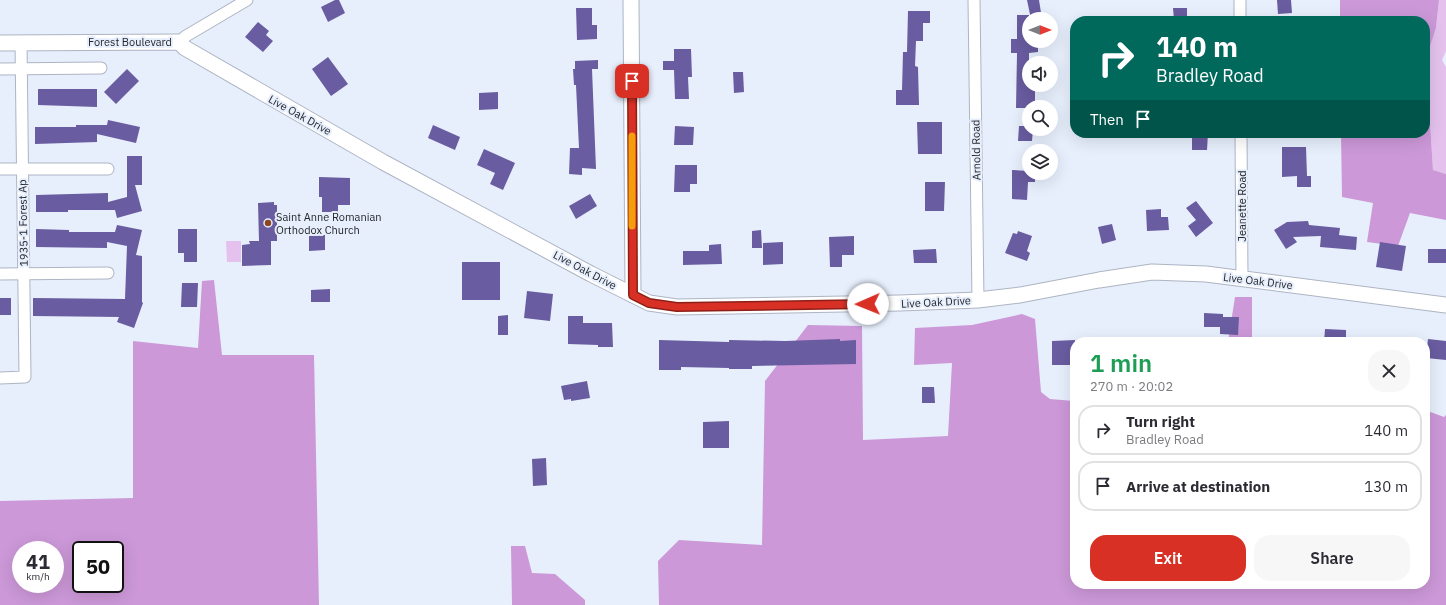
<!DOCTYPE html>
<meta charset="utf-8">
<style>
body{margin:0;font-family:"IBM Plex Sans",sans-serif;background:#f7f7f7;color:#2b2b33;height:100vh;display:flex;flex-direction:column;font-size:15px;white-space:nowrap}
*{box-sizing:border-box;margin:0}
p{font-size:13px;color:#7c7c81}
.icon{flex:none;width:22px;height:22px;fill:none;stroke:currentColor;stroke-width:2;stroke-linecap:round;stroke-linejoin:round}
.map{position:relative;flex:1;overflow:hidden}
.side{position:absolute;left:1070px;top:337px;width:360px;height:252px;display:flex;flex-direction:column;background:#fff;border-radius:16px;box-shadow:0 4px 16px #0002}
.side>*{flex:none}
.hud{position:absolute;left:1070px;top:16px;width:360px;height:122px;border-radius:16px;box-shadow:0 4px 16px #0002;background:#00695c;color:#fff;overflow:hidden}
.needle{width:26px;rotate:90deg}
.controls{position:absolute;left:1022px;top:12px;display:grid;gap:8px}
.controls a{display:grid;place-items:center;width:36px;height:36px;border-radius:50%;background:#fff;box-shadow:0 4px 16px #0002;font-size:20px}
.speed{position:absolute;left:12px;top:541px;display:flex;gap:8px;font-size:20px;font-weight:700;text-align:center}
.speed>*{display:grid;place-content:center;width:52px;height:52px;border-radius:50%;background:#fff;box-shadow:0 4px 16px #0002;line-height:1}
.speed small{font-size:10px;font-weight:400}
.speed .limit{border:2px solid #111;border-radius:6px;background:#fff;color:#111}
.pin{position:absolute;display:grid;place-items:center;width:34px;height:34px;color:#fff;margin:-17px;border-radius:8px;box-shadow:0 2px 6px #0006}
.me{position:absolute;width:44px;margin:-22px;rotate:269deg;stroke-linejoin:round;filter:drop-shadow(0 0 3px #0008)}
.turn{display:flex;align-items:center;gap:14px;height:84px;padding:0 20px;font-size:18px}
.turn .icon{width:52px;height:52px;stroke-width:2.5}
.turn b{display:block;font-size:28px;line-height:34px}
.then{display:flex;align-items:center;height:38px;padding:0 20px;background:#0003;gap:8px;font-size:15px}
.round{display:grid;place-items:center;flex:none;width:42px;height:42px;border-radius:16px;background:#f7f7f7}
.headline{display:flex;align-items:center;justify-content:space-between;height:68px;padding:0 20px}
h1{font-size:24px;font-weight:600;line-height:30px;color:#1e9e55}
.cta{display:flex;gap:8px;margin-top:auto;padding:8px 20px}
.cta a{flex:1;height:46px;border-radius:16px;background:#d93025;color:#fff;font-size:16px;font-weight:600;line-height:46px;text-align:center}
.cta a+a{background:#f7f7f7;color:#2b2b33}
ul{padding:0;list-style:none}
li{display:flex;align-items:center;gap:12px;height:50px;margin:0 8px 6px;padding:0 12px;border:2px solid #e1e1e2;border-radius:16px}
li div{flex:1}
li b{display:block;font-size:15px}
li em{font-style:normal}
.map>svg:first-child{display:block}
.green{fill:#e4c2ed}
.forest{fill:#cc98d8;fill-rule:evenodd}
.building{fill:#695ca0}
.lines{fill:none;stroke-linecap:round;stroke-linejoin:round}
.street-casing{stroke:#adb4c2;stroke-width:13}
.secondary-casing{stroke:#adb4c2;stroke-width:17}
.street{stroke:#fff;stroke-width:11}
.secondary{stroke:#fff;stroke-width:15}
.route-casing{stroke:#8d1f18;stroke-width:10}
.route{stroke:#d93025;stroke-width:7}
.slow{stroke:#f59e0b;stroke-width:7}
.poi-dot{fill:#8d4622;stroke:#e7effd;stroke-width:1.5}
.labels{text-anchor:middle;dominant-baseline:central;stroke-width:4;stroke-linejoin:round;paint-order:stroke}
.street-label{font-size:11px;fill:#24272c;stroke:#e7effd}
.poi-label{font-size:11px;fill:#24272c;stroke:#e7effd;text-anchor:start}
</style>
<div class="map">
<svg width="1446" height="605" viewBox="0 0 1446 605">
<rect width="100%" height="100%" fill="#e7effd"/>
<g class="green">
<polygon points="1439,0 1446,0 1446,51 1442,60 1446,67 1446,174 1433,170 1426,59 1436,28"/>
<polygon points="226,241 241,241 241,262 227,262"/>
</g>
<g class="forest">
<polygon points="1340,0 1439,0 1436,28 1426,59 1433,170 1446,174 1446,220 1410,213 1398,246 1367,242 1373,203 1342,197 1341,135 1302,133 1425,133 1425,21 1340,21"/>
<path d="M 214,280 L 222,355 L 314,355 L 319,605 L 0,605 L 0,501 L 133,498 L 133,341 L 198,348 L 202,281 ZM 21,550 L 55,550 L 55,584 L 21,584 ZM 81,550 L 115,550 L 115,584 L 81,584 Z"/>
<polygon points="1235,297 1252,297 1252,342 1253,342 1228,342"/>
<polygon points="1022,314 1035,319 1041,392 1050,399 1074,401 1075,399 1075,584 1425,584 1425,410 1444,417 1446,415 1446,605 659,605 658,561 679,540 762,545 765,381 808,325 862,326 863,440 948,436 952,363 914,365 915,328 972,325"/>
<polygon points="511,546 525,546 532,573 555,574 585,600 585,605 512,605"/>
</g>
<g class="building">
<polygon points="335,0 339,0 345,13 328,22 321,7"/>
<polygon points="1027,0 1039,0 1042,19 1031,19"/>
<polygon points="1277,0 1291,0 1292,13 1278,14"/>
<polygon points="576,8 592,8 592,25 597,25 597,39 577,40"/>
<polygon points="1173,8 1187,8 1187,19 1174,20"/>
<polygon points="908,11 930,11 930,23 923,23 923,41 916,41 915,66 918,67 919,105 896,105 896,90 902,90 903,52 907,52"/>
<polygon points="1017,15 1029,15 1029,41 1038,41 1038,52 1029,53 1029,85 1035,85 1035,107 1029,108 1016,108 1017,53 1011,53 1011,39 1017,39"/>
<polygon points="258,22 269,31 266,35 273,41 263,52 245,37"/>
<polygon points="674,49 691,49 692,77 688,77 689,99 675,99 674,70 663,70 663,61 674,61"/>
<polygon points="328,57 348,84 331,96 312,69"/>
<polygon points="598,60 598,69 592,69 596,169 582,168 582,175 569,174 570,148 579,148 576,85 574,85 573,69 575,69 575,61"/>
<polygon points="127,69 139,81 116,104 104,92"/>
<polygon points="733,72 743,72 744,92 734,93"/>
<polygon points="38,89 97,89 97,107 38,105"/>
<polygon points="498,92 498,109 479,110 479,93"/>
<polygon points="108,120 140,127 136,143 97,134 97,142 35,144 35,127 76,127 76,125 107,125"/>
<polygon points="917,122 942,122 942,154 918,154"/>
<polygon points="433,125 460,137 455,150 428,138"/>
<polygon points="675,126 694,127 693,145 674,145"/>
<polygon points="1019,126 1029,126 1029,129 1033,129 1032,141 1018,141"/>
<polygon points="1192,133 1208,133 1207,150 1192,150"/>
<polygon points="1282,147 1306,147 1307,176 1311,176 1311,187 1297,187 1297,176 1282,177"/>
<polygon points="484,149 515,163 503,190 490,184 495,173 477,165"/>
<polygon points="127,156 142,156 142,185 135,185 142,211 117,218 115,210 68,210 68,212 36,212 36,195 108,193 108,202 127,197"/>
<polygon points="675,165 697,165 697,184 690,184 690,192 674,192"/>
<polygon points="1012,170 1029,171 1029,173 1035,173 1035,182 1028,182 1027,200 1012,199"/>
<polygon points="319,177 350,178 350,205 338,205 338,212 322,212 322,197 319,197"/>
<polygon points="925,182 945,182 944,211 925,211"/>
<polygon points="590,194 597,206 576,219 569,206"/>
<polygon points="1196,201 1213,223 1196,237 1188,226 1196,220 1186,208"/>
<polygon points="274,202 274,205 277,205 277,241 271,241 271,265 242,266 242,245 250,244 249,241 259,241 258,203"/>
<polygon points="1161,209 1161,217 1168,217 1169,230 1147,231 1146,210"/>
<polygon points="1308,221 1309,225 1340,228 1339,235 1357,237 1356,250 1320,247 1321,236 1293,237 1297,242 1286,249 1274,230 1287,222"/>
<polygon points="1112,224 1116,240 1102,244 1098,227"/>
<polygon points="117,225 142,230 136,255 142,256 142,302 143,303 134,328 117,322 119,317 33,316 33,298 125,299 127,246 107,242 107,248 36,247 36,229 69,230 69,232 115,232"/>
<polygon points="178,229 197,229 197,262 184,262 184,253 178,253"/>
<polygon points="761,230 762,248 752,248 752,231"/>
<polygon points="1018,231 1032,236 1027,251 1030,253 1027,261 1005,253 1013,233 1017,234"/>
<polygon points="325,235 325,250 309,251 309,236"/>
<polygon points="854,236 854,255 842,255 842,267 830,267 829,237"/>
<polygon points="783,242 783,264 763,265 763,243"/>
<polygon points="1380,242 1406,246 1402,271 1376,267"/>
<polygon points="721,244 722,264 683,265 683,251 709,251 709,245"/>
<polygon points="936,249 937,263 914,263 913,250"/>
<rect x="1428" y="249" width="18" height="14"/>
<rect x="462" y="262" width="38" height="38"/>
<polygon points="182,283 198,283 197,307 181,307"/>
<polygon points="330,289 330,302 311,302 311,290"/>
<polygon points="527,291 553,294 550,321 524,318"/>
<rect x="0" y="298" width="11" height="17"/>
<polygon points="1204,313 1223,314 1223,317 1239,317 1238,335 1220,334 1220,327 1204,327"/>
<polygon points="508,315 508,335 498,335 498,316"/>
<polygon points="568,316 583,316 583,323 612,323 613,347 598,347 598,345 568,344"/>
<polygon points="1325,329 1346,330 1346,342 1324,342"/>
<polygon points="840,339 840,341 856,340 856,364 752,366 752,369 729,369 729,368 681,367 681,370 659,370 659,340 729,342 729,340 785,341"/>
<polygon points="1428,339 1446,341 1446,360 1426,358"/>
<polygon points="1075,340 1075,365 1052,365 1052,341"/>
<polygon points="587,381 590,398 571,401 571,399 564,400 561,386"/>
<polygon points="922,387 934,387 935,403 922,403"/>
<polygon points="729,421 729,448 703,448 703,422"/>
<polygon points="546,458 547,485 533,486 532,459"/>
</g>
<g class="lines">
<g class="street-casing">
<g id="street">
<polyline points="974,0 978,300"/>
<polyline points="1240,0 1240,21"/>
<polyline points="179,42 186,36 247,0"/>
<polyline points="0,69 101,68"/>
<polyline points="1241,133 1242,279"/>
<polyline points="0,169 108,169"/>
<polyline points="0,274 108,273"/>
<polyline points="0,378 25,377 21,42"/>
</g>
</g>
<g class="secondary-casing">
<g id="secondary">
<polyline points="631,0 633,295"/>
<polyline points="0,43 179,42 185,48 383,162 591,274 649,303 677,307 900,303 978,300 1020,295 1099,280 1152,272 1206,274 1446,305"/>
</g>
</g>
<use href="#street" class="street"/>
<use href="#secondary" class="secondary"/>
</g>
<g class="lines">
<g class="route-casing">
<polyline id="route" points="632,81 633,295 649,303 677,307 868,304"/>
</g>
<use href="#route" class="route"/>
<polyline class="slow" points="632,136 632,226"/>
</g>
<circle class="poi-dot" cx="268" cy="223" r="4"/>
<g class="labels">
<g class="street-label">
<text x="130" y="42">Forest Boulevard</text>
<text transform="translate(300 115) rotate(29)">Live Oak Drive</text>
<text transform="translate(976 150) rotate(-91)">Arnold Road</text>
<text transform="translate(1242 206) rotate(-90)">Jeanette Road</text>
<text transform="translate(23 223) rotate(-91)">1935-1 Forest Ap</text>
<text transform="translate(585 270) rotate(28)">Live Oak Drive</text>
<text transform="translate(1258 281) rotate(7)">Live Oak Drive</text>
<text transform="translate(936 302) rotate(-3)">Live Oak Drive</text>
</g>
<g class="poi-label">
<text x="276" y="217">Saint Anne Romanian<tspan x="276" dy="13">Orthodox Church</tspan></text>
</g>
</g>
</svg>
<div class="controls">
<a><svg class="needle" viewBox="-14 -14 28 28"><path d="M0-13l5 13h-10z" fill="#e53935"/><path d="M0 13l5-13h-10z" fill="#7c7c81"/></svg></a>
<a><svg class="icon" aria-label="sound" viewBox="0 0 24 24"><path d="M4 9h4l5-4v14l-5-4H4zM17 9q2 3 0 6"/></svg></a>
<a><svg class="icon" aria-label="search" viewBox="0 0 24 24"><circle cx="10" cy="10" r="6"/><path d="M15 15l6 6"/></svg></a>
<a><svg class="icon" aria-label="layers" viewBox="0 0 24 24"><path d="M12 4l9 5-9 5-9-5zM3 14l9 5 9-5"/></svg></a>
</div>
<div class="speed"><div>41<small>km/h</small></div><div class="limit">50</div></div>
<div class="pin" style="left:632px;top:81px;background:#d93025"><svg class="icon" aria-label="arrive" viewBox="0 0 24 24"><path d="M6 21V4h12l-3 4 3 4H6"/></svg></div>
<svg class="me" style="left:868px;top:304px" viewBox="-20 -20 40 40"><circle r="19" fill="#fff"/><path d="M0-13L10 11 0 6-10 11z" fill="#d93025"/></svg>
<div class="hud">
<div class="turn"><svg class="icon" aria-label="right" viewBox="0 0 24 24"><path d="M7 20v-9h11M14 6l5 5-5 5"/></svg><div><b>140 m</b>Bradley Road</div></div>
<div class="then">Then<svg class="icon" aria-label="arrive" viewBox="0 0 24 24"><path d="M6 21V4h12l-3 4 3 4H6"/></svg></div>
</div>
<section class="side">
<div class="headline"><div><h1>1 min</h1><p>270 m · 20:02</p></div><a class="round"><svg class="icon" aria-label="close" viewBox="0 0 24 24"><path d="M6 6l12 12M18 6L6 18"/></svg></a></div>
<ul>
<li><svg class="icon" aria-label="right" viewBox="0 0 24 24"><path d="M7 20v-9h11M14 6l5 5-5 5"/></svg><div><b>Turn right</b><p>Bradley Road</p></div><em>140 m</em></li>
<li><svg class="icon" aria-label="arrive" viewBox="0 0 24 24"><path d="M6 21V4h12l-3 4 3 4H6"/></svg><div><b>Arrive at destination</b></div><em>130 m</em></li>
</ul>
<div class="cta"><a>Exit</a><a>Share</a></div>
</section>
</div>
